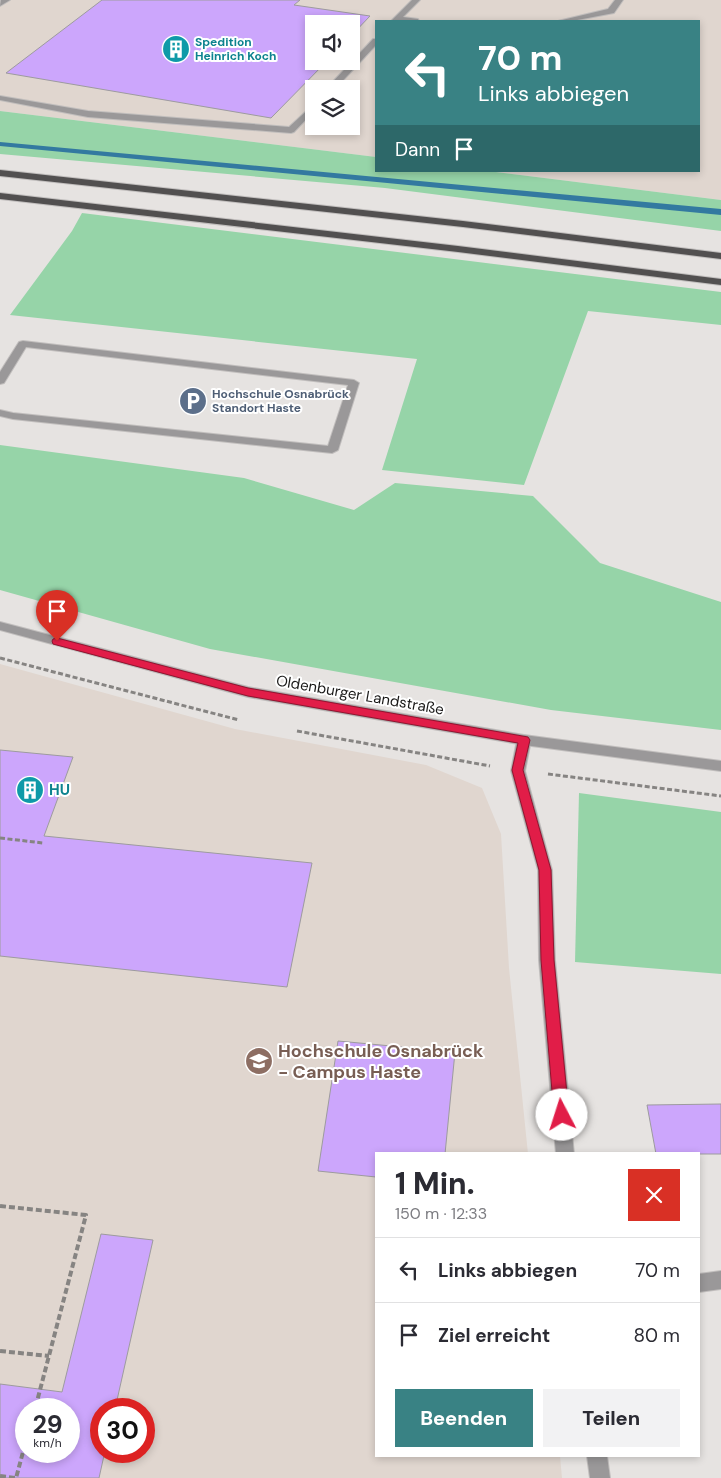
<!DOCTYPE html>
<html lang="de">
<meta charset="utf-8">
<style>
body{margin:0;font-family:"DM Sans",sans-serif;background:#f2f2f3;color:#2b2b33;height:100vh;display:flex;flex-direction:column;font-size:19px;white-space:nowrap}
*{box-sizing:border-box;margin:0}
p{font-size:16px;color:#7c7c81}
.icon{flex:none;width:28px;height:28px;fill:none;stroke:currentColor;stroke-width:2;stroke-linecap:round;stroke-linejoin:round}
.map{position:relative;flex:1;overflow:hidden}
.panel{position:absolute;left:375px;top:1152px;width:325px;height:305px;display:flex;flex-direction:column;background:#fff;border-radius:0px;box-shadow:0 2px 8px #0003}
.panel>*{flex:none}
.hud{position:absolute;left:375px;top:20px;width:325px;height:152px;border-radius:0px;box-shadow:0 2px 8px #0003;background:#398284;color:#fff;overflow:hidden}
.buttons{position:absolute;left:305px;top:15px;display:grid;gap:10px}
.buttons a{display:grid;place-items:center;width:55px;height:55px;border-radius:0px;background:#fff;box-shadow:0 2px 8px #0003;font-size:25px}
.speed{position:absolute;left:15px;top:1398px;display:flex;gap:10px;font-size:25px;font-weight:700;text-align:center}
.speed>*{display:grid;place-content:center;width:65px;height:65px;border-radius:50%;background:#fff;box-shadow:0 2px 8px #0003;line-height:1}
.speed small{font-size:12px;font-weight:400}
.speed .limit{border:8px solid #d22;background:#fff;color:#111}
.pin{position:absolute;display:grid;place-items:center;width:42px;height:42px;color:#fff;margin:-51px -21px;border-radius:50% 50% 50% 0;rotate:-45deg;box-shadow:0 0 5px #0007}
.pin .icon{rotate:45deg}
.me{position:absolute;width:55px;margin:-28px;rotate:355deg;stroke-linejoin:round;filter:drop-shadow(0 0 4px #0008)}
.turn{display:flex;align-items:center;gap:18px;height:105px;padding:0 20px;font-size:22px}
.turn .icon{width:65px;height:65px;stroke-width:2.5}
.turn b{display:block;font-size:35px;line-height:42px}
.then{display:flex;align-items:center;height:48px;padding:0 20px;background:#0003;gap:10px;font-size:19px}
.round{display:grid;place-items:center;flex:none;width:52px;height:52px;border-radius:0px;background:#f2f2f3}
.head{display:flex;align-items:center;justify-content:space-between;height:85px;padding:0 20px}
h1{font-size:30px;font-weight:800;line-height:38px}
.action{display:flex;gap:10px;margin-top:auto;padding:10px 20px}
.action a{flex:1;height:58px;border-radius:0px;background:#398284;color:#fff;font-size:20px;font-weight:800;line-height:58px;text-align:center}
.action a+a{background:#f2f2f3;color:#2b2b33}
ul{padding:0;list-style:none}
li{display:flex;align-items:center;gap:15px;height:65px;padding:0 20px;border-top:1px solid #e1e1e2}
li div{flex:1}
li b{display:block;font-size:19px}
li em{font-style:normal}
.map>svg:first-child{display:block}
.built{fill:#e0d6cf;fill-rule:evenodd}
.green{fill:#96d4a8}
.lines{fill:none;stroke-linecap:round;stroke-linejoin:round}
.stream{fill:#3379a0;fill-rule:evenodd}
.building{fill:#cca6fc;stroke:#9d9b9e;fill-rule:evenodd}
.service-casing{stroke:#c1bebd;stroke-width:2}
.minor-casing{stroke:#c1bebd;stroke-width:2}
.tertiary-casing{stroke:#c1bebd;stroke-width:2}
.trunk-casing{stroke:#c1bebd;stroke-width:2}
.path-far1{stroke:#868482;stroke-width:3;stroke-dasharray:5 2.5;stroke-linecap:butt}
.path{stroke:#868482;stroke-width:4;stroke-dasharray:6 3;stroke-linecap:butt}
.service{fill:#9a9899;fill-rule:evenodd}
.minor{fill:#9a9899;fill-rule:evenodd}
.tertiary{fill:#9a9899;fill-rule:evenodd}
.trunk{fill:#525050;fill-rule:evenodd}
.route{fill:#e11d48;stroke:#92132f}
.labels{text-anchor:middle;dominant-baseline:central;stroke-width:4;stroke-linejoin:round;paint-order:stroke}
.far-culture-label{font-size:12px;font-weight:bold;fill:#0d838f;stroke:#fff;text-anchor:start}
.far-service-label{font-size:12px;font-weight:bold;fill:#4e5e75;stroke:#fff;text-anchor:start}
.street-label{font-size:15px;fill:#191817;stroke:#fff}
.culture-label{font-size:15px;font-weight:bold;fill:#0d838f;stroke:#fff;text-anchor:start}
.near-education-label{font-size:18px;font-weight:bold;fill:#785e54;stroke:#fff;text-anchor:start}
</style>
<div class="map">
<svg width="721" height="1478" viewBox="0 0 721 1478">
<rect width="100%" height="100%" fill="#e6e3e1"/>
<g class="built">
<path d="M 0,0 L 721,0 L 721,200 L 488,171 L 699,171 L 699,21 L 376,21 L 376,157 L 0,111 ZM 314,24 L 351,24 L 351,61 L 314,61 ZM 314,89 L 351,89 L 351,126 L 314,126 Z"/>
<path d="M 0,664 L 235,729 L 426,765 L 482,788 L 501,834 L 509,968 L 528,1154 L 376,1154 L 376,1456 L 560,1456 L 562,1478 L 0,1478 ZM 26,1409 L 69,1409 L 69,1451 L 26,1451 ZM 101,1409 L 144,1409 L 144,1451 L 101,1451 Z"/>
</g>
<g class="green">
<polygon points="0,111 376,157 376,171 488,171 721,200 721,231 385,188 0,154"/>
<polygon points="82,213 721,292 721,325 588,311 524,485 382,470 417,359 10,315 72,231"/>
<polygon points="0,445 244,478 354,510 395,483 533,496 600,563 721,602 721,730 551,710 210,649 0,590"/>
<polygon points="579,793 721,812 721,974 575,962"/>
</g>
<g class="lines">
<polygon class="stream" points="0,142 721,209 721,215 0,146"/>
</g>
<g class="building">
<polygon points="102,0 300,0 294,5 370,16 351,36 351,24 314,24 314,61 327,61 271,118 6,73"/>
<polygon points="0,750 73,757 44,836 312,863 287,987 0,956"/>
<polygon points="338,1041 455,1052 445,1154 376,1154 376,1177 318,1171"/>
<polygon points="721,1104 721,1154 656,1154 647,1105"/>
<path d="M 101,1234 L 153,1240 L 115,1409 L 101,1409 L 101,1451 L 105,1451 L 99,1478 L 0,1478 L 0,1384 L 62,1392 ZM 26,1409 L 69,1409 L 69,1451 L 26,1451 Z"/>
</g>
<g class="lines">
<g class="service-casing">
<g id="service">
<polygon points="10,0 0,6 1,0"/>
<polygon points="412,0 420,0 403,17 418,19 419,21 391,21"/>
<polygon points="615,0 623,0 614,13 572,21 558,21 608,9"/>
<polygon points="373,39 376,39 376,45 335,89 326,89"/>
<polygon points="0,96 88,111 289,127 314,104 314,111 294,132 291,133 88,117 0,100"/>
<polygon points="23,341 354,380 359,383 338,450 332,453 13,419 0,416 0,410 13,413 328,446 348,385 26,347 4,383 0,384 0,372 19,342"/>
</g>
</g>
<g class="minor-casing">
<g id="minor">
<polygon points="524,735 529,737 531,740 525,771 552,870 555,960 574,1154 556,1154 539,960 538,870 511,771 517,740 519,737"/>
<polygon points="721,1271 721,1289 699,1292 699,1274"/>
<polygon points="587,1456 607,1456 610,1478 590,1478"/>
</g>
</g>
<g class="tertiary-casing">
<polygon id="tertiary" points="0,622 248,687 524,735 721,761 721,771 524,745 248,697 0,630"/>
</g>
<g class="trunk-casing">
<g id="trunk">
<polygon points="0,170 463,221 721,253 721,259 463,227 0,176"/>
<polygon points="0,193 458,246 721,279 721,285 458,252 0,199"/>
</g>
</g>
<g class="path-far1">
<polyline points="0,658 239,720"/>
<polyline points="297,731 490,766"/>
<polyline points="548,774 721,796"/>
<polyline points="0,838 43,843"/>
</g>
<g class="path">
<polyline points="0,1206 86,1215 35,1409"/>
<polyline points="0,1351 49,1356"/>
<polyline points="0,1476 16,1478 26,1441"/>
</g>
<use href="#service" class="service"/>
<use href="#minor" class="minor"/>
<use href="#tertiary" class="tertiary"/>
<use href="#trunk" class="trunk"/>
</g>
<polygon class="route" points="57,638 248,688 528,737 530,740 523,770 551,870 554,960 569,1115 566,1119 562,1121 557,1119 554,1115 541,960 539,870 512,770 518,743 248,696 53,644 52,641 53,639"/>
<defs>
<g id="building-disc" transform="scale(1.4375)"><circle r="9.5" fill="#0f9aa8" stroke="#fff"/><path d="M-4-6H4V6H1V3H-1V6H-4ZM-2.5-4.3h1.7v1.8h-1.7ZM.8-4.3h1.7v1.8H.8ZM-2.5-1h1.7V.8h-1.7ZM.8-1h1.7V.8H.8Z" fill="#fff"/></g>
<g id="parking-disc" transform="scale(1.4375)"><circle r="9.5" fill="#5c6f8a" stroke="#fff"/><path d="M-3.5-5.5H1a3.5 3.5 0 0 1 0 7H-1V5.5H-3.5ZM-1-3.4V-.6H.8a1.4 1.4 0 0 0 0-2.8Z" fill="#fff"/></g>
<g id="university-disc" transform="scale(1.4375)"><circle r="9.5" fill="#8d6e63" stroke="#fff"/><path d="M0-5L7-2L0 1L-7-2ZM-4 1L0 2.5L4 1V4Q0 6-4 4Z" fill="#fff"/></g>
</defs>
<g fill-rule="evenodd">
<use href="#building-disc" x="176" y="49"/>
<use href="#parking-disc" x="193" y="401"/>
<use href="#building-disc" x="30" y="790"/>
<use href="#university-disc" x="259" y="1061"/>
</g>
<g class="labels">
<g class="far-culture-label">
<text x="195" y="42">Spedition<tspan x="195" dy="14">Heinrich Koch</tspan></text>
</g>
<g class="far-service-label">
<text x="212" y="394">Hochschule Osnabrück<tspan x="212" dy="14">Standort Haste</tspan></text>
</g>
<g class="street-label">
<text transform="translate(360 695) rotate(10)">Oldenburger Landstraße</text>
</g>
<g class="culture-label">
<text x="49" y="790">HU</text>
</g>
<g class="near-education-label">
<text x="278" y="1051">Hochschule Osnabrück<tspan x="278" dy="21">- Campus Haste</tspan></text>
</g>
</g>
</svg>
<div class="buttons">
<a><svg class="icon" aria-label="sound" viewBox="0 0 24 24"><path d="M4 9h4l5-4v14l-5-4H4zM17 9q2 3 0 6"/></svg></a>
<a><svg class="icon" aria-label="layers" viewBox="0 0 24 24"><path d="M12 4l9 5-9 5-9-5zM3 14l9 5 9-5"/></svg></a>
</div>
<div class="speed"><div>29<small>km/h</small></div><div class="limit">30</div></div>
<div class="pin" style="left:57px;top:641px;background:#d93025"><svg class="icon" aria-label="arrive" viewBox="0 0 24 24"><path d="M6 21V4h12l-3 4 3 4H6"/></svg></div>
<svg class="me" style="left:562px;top:1115px" viewBox="-20 -20 40 40"><circle r="19" fill="#fff"/><path d="M0-13L10 11 0 6-10 11z" fill="#e11d48"/></svg>
<div class="hud">
<div class="turn"><svg class="icon" aria-label="left" viewBox="0 0 24 24"><path d="M17 20v-9H6M10 6l-5 5 5 5"/></svg><div><b>70 m</b>Links abbiegen</div></div>
<div class="then">Dann<svg class="icon" aria-label="arrive" viewBox="0 0 24 24"><path d="M6 21V4h12l-3 4 3 4H6"/></svg></div>
</div>
<section class="panel">
<div class="head"><div><h1>1 Min.</h1><p>150 m · 12:33</p></div><a class="round" style="background:#d93025;color:#fff"><svg class="icon" aria-label="close" viewBox="0 0 24 24"><path d="M6 6l12 12M18 6L6 18"/></svg></a></div>
<ul>
<li><svg class="icon" aria-label="left" viewBox="0 0 24 24"><path d="M17 20v-9H6M10 6l-5 5 5 5"/></svg><div><b>Links abbiegen</b></div><em>70 m</em></li>
<li><svg class="icon" aria-label="arrive" viewBox="0 0 24 24"><path d="M6 21V4h12l-3 4 3 4H6"/></svg><div><b>Ziel erreicht</b></div><em>80 m</em></li>
</ul>
<div class="action"><a>Beenden</a><a>Teilen</a></div>
</section>
</div>
